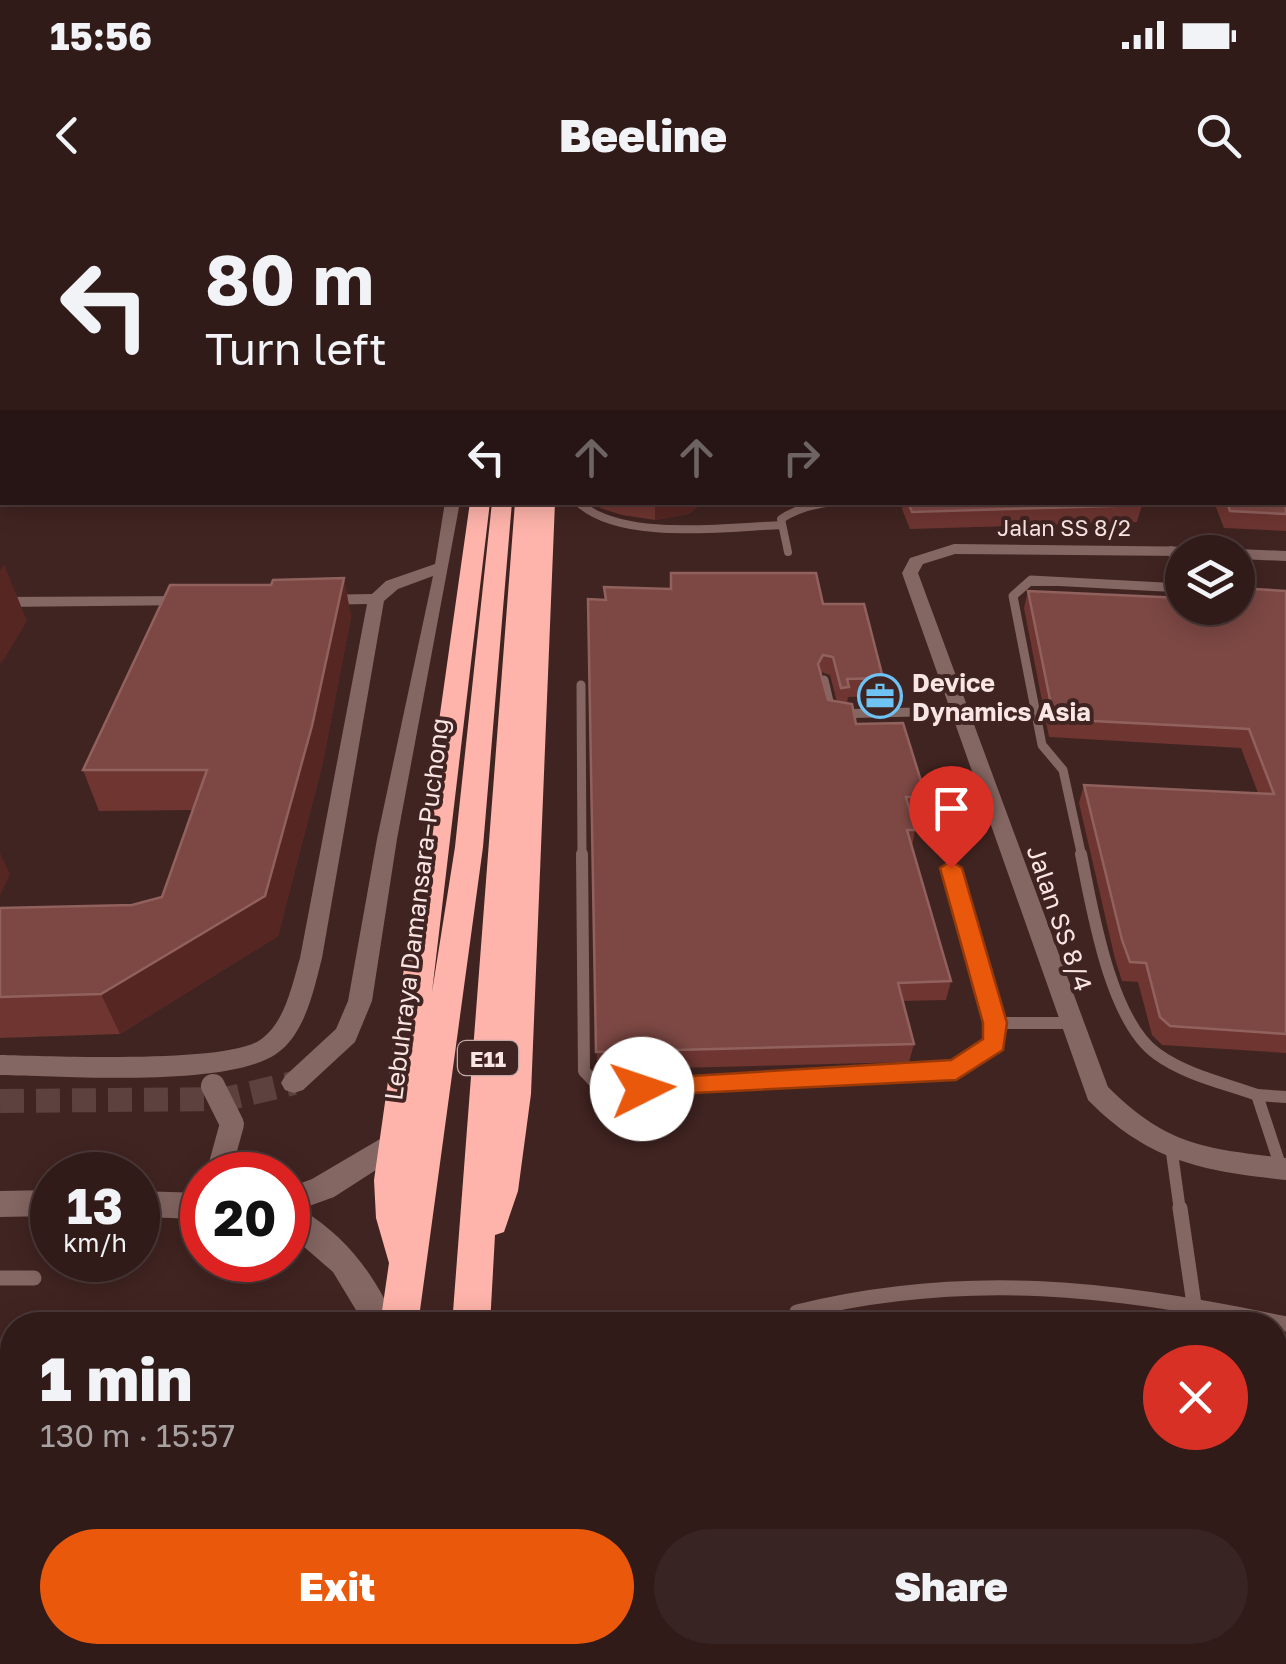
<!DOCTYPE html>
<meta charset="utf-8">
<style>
body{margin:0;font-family:"Golos Text",sans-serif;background:#382422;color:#f1f3f6;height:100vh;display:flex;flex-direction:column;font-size:38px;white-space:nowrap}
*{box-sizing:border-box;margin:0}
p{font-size:32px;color:#a8a1a2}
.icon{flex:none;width:55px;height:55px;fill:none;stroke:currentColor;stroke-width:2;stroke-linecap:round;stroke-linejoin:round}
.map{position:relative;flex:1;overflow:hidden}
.panel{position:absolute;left:0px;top:1112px;width:1288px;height:352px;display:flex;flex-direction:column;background:#301b19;border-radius:40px 40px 0 0;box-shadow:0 5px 25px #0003,0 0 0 2px #4b3938}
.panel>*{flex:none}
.top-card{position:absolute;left:0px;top:0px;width:1288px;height:305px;box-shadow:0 5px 25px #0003,0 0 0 2px #4b3938;background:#301b19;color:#f1f3f6;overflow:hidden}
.tools{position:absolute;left:1165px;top:335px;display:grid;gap:20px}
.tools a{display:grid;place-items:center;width:90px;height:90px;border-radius:50%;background:#301b19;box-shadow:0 5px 25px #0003,0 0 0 2px #4b3938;font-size:50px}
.speed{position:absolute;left:30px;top:952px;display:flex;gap:20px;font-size:50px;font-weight:700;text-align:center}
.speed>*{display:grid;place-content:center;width:130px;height:130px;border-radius:50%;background:#301b19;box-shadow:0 5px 25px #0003,0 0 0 2px #4b3938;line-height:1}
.speed small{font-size:25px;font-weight:400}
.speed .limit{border:15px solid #d22;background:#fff;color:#111}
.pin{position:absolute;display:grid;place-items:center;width:85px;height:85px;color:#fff;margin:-102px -42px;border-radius:50% 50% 50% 0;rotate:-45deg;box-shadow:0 0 10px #0007}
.pin .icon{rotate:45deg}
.me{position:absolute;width:110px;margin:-55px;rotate:86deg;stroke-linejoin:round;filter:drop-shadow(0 0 8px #0008)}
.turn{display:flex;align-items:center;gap:35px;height:210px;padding:0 40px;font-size:45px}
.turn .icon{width:130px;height:130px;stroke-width:2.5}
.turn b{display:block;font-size:70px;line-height:85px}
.lanes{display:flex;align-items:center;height:95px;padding:0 40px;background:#0003;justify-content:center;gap:50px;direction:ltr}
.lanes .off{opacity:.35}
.round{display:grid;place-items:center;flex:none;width:105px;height:105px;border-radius:52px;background:#382422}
.summary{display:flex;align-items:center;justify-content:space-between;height:170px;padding:0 40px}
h1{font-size:60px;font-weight:800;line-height:75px}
.action{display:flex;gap:20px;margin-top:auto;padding:20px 40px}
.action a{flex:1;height:115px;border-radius:60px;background:#ea580c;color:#fff;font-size:40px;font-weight:800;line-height:115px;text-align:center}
.action a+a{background:#382422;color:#f1f3f6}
.status{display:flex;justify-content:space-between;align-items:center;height:70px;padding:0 50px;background:#301b19;direction:ltr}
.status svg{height:28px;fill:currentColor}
header{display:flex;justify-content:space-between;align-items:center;height:130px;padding:0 40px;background:#301b19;font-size:45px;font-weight:800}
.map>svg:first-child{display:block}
.green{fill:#7a403a}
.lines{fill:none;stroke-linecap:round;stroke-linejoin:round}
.minor-tunnel{stroke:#5c413e;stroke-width:24;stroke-dasharray:24 12;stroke-linecap:butt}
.service-far3{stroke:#846662;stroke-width:8}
.service-far2{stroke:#846662;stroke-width:9}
.service-far1{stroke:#846662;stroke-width:12}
.service{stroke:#846662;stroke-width:15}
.minor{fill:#846662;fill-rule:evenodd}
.tertiary{fill:#846662;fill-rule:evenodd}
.trunk{fill:#eca9a0;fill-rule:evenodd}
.motorway{fill:#feb4ab;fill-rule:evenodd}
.minor-bridge{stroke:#846662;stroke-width:24}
.wall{fill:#6e3531;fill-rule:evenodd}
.shaded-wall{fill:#562623}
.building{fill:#7d4844;stroke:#91615d;stroke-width:2.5}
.route{fill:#ea580c;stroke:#983908;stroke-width:2.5}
.labels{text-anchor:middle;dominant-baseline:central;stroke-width:8;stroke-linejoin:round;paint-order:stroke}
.far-street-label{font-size:22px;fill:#f9e5e3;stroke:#402421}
.shield{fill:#402421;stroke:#c2aba9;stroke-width:2.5}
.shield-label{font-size:22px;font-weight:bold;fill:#f9e5e3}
.poi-label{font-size:25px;font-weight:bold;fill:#f9e5e3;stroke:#402421;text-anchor:start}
.street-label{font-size:25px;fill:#f9e5e3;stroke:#402421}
</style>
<div class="status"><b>15:56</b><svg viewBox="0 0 49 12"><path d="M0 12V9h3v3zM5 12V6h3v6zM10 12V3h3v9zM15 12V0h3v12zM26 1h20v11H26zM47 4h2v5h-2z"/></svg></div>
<header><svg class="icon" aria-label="back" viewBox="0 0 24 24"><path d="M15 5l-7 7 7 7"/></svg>Beeline<svg class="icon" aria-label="search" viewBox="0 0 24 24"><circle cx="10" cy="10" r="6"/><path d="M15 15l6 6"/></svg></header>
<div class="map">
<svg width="1286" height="1464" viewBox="0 0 1286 1464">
<rect width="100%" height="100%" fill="#402421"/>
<polygon class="green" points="918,0 1286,0 1286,20 1285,2"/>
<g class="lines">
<polyline class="minor-tunnel" points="0,901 226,899 294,883"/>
<g class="service-far3">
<path d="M 578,302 C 620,342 727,327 782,325"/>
<polyline points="1171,350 1181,382"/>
<path d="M 788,352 L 781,319 C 820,293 879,302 923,302"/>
<polyline points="1029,382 1063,382"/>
</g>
<g class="service-far2">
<polyline points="1180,379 1182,385"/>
<polyline points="824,480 832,514 958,511"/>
<polyline points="581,485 582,657"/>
<polyline points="1082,657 1063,570 1042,545 1013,396 1031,380 1182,388"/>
</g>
<g class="service-far1">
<polyline points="582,654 584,871 603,891 956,870 995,844 995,823"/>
<path d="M 1081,654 C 1092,708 1110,821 1157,854 C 1186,875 1224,883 1257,895"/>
<polyline points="951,668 995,823 1068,823"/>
<polyline points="1172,953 1180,1011"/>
<polyline points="1281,968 1257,895 1286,897"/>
</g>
<g class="service">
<polyline points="1180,1008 1197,1125"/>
<polyline points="0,1078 34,1078"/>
<path d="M 796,1125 L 797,1112 C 967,1070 1117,1088 1286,1124"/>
<polyline points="590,1464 597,1452"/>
<polyline points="656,1464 657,1452"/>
<polyline points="775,1464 776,1452"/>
</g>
<g class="minor">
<rect x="0" y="58" width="2" height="6"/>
<path d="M 445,302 L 460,302 L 397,639 L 372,801 L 355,842 L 303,890 L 294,893 L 285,890 L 281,883 L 285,876 L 336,829 L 348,801 L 377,639 L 433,376 L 398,389 L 384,401 L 322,758 C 314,789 305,835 276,854 C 226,888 64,876 0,875 L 0,855 C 49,856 226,864 260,840 C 285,823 292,785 300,758 L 367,404 L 316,405 L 308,400 L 316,395 L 372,394 L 386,381 L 435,364 Z"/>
<path d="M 954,344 L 1213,347 L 1221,352 L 1182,352 L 1182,356 L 955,354 L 923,364 L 918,373 L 1108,887 C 1167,946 1207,949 1286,958 L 1286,980 C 1203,971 1149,962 1088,900 L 902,373 L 910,358 Z"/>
<polygon points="1238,349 1286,351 1286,361 1238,359 1238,352 1231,352"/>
<polygon points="189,396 197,401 195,405 0,407 0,397"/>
<polygon points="0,1415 12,1416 12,1450 0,1449"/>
<polygon points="64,1452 102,1452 107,1464 69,1464"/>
</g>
<g class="tertiary">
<rect x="1285" y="97" width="1" height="8"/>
<path d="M 397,929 L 407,932 L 411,941 L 407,950 L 334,997 L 301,1009 C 348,1038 375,1075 397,1125 L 365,1125 L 333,1072 L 288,1033 L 288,988 L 312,979 Z"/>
<polygon points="52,990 52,1016 0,1017 0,991"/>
<polygon points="138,991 202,993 202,1019 138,1017"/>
</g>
<g class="trunk">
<rect x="1285" y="69" width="1" height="8"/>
<rect x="0" y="80" width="2" height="8"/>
</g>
<g class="motorway">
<rect x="0" y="64" width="2" height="8"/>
<polygon points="0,86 2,87 2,96 0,96"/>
<polygon points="470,302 490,302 432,792 455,647 492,302 512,302 483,647 418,1125 380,1125 389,1063 376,1018 374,980"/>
<polygon points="515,302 555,302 531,894 518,991 504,1032 495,1035 490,1125 452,1125"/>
<polygon points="346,1452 392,1452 391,1464 345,1464"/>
<rect x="436" y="1452" width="46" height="12"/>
</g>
<polyline class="minor-bridge" points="213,886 232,924 221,964"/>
</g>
<g class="wall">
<polygon points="0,0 136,0 134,2 2,2 2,17 0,17"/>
<polygon points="360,0 413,0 412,2 360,2"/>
<polygon points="1286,110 1286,331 1224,328 1214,302 1285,302"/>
<polygon points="597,302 704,302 688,314 655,320 622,315 600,308"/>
<polygon points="903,302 1140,302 1142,305 1137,322 910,329 902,309"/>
<polygon points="344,378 351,417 322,566 278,736 120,834 0,838 0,708 132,705 162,697 193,610 99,611 83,570 271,385"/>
<path d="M 604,387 L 823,404 L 883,478 L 880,496 L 848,497 L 847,503 L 856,524 L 926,597 L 922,615 L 911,615 L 915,630 L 912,647 L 951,781 L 946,800 L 903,801 L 914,844 L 909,862 L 597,870 L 588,399 L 605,400 ZM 821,472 L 830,475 L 837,502 L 828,500 Z"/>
<polygon points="1028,391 1182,408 1286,391 1286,853 1162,845 1152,835 1138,782 1122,781 1115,759 1079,603 1084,585 1258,593 1241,548 1049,537 1024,408"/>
<polygon points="822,1452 1275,1452 1286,1464 821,1464"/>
</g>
<g class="shaded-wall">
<polygon points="122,0 136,0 134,2 120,2"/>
<polygon points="704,302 688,314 655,320 655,303"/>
<polygon points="4,364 27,421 1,464 0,461 0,371"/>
<polygon points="344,378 351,417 322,566 278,736 120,834 101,794 265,696"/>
<polygon points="0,653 10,674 0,696"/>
</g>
<g class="building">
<polygon points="0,0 122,0 120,2 0,4"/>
<polygon points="360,0 405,0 404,1"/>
<polygon points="824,0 865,0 865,2 826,2"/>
<polygon points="1285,110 1286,314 1230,311 1227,302 1285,302"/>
<polygon points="908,302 1140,302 1142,305 912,312"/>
<polygon points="671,373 816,373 823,404 864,404 883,478 847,479 849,487 841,488 833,457 823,455 818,464 828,500 852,504 856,524 903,523 926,597 906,597 915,630 907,630 951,781 898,783 914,844 596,852 588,399 606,400 604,387 671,389"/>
<polygon points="344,378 312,526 265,696 101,794 0,797 0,708 132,705 162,697 207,570 83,570 170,385 271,385 273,380"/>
<polygon points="1238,388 1286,391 1286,834 1170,826 1160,817 1146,763 1130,762 1122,740 1084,585 1274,594 1249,529 1054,519 1028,391 1182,398 1182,408 1238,408"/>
<polygon points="1275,1209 1286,1211 1286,1464 826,1464 827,1452 1275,1452"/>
</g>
<polygon class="route" points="951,661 962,668 1007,823 1003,850 956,880 633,896 630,889 633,882 642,879 951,860 983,839 983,823 940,668"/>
<defs>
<g id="office-ring" transform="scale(2.25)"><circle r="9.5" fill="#402421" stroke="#6fc2f4" stroke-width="1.5"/><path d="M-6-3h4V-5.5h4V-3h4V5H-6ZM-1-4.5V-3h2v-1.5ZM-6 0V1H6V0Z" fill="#6fc2f4"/></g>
</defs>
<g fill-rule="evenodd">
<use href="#office-ring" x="880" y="496"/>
</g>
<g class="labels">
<g class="far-street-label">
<text x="1064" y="327">Jalan SS 8/2</text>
</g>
<rect class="shield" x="458" y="841" width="60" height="34" rx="8"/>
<g class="shield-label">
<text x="488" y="858">E11</text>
</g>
<g class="poi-label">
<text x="912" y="482">Device<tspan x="912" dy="29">Dynamics Asia</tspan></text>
</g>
<g class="street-label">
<text transform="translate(416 709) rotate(-83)">Lebuhraya Damansara–Puchong</text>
<text transform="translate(1060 718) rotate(71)">Jalan SS 8/4</text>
</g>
</g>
</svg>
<div class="tools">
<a><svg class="icon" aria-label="layers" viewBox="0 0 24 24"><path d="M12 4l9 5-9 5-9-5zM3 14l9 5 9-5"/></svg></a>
</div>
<div class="speed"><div>13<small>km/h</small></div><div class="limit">20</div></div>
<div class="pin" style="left:951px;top:668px;background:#d93025"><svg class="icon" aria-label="arrive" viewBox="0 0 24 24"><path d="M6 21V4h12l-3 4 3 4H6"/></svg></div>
<svg class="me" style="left:642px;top:889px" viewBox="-20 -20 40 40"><circle r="19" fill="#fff"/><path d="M0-13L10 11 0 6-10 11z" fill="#ea580c"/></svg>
<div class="top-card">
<div class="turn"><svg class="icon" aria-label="left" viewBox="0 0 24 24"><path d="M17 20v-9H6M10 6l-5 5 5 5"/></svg><div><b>80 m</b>Turn left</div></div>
<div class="lanes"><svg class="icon" aria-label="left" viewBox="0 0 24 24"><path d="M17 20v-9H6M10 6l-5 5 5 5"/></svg><svg class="icon off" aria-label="ahead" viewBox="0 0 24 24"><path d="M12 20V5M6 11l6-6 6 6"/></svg><svg class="icon off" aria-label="ahead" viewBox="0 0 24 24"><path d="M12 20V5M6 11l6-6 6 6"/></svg><svg class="icon off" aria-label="right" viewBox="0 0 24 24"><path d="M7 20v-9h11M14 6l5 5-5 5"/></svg></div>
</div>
<section class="panel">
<div class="summary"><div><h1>1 min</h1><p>130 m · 15:57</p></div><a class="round" style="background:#d93025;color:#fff"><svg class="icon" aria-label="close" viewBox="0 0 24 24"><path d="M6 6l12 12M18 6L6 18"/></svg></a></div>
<div class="action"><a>Exit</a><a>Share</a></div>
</section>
</div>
